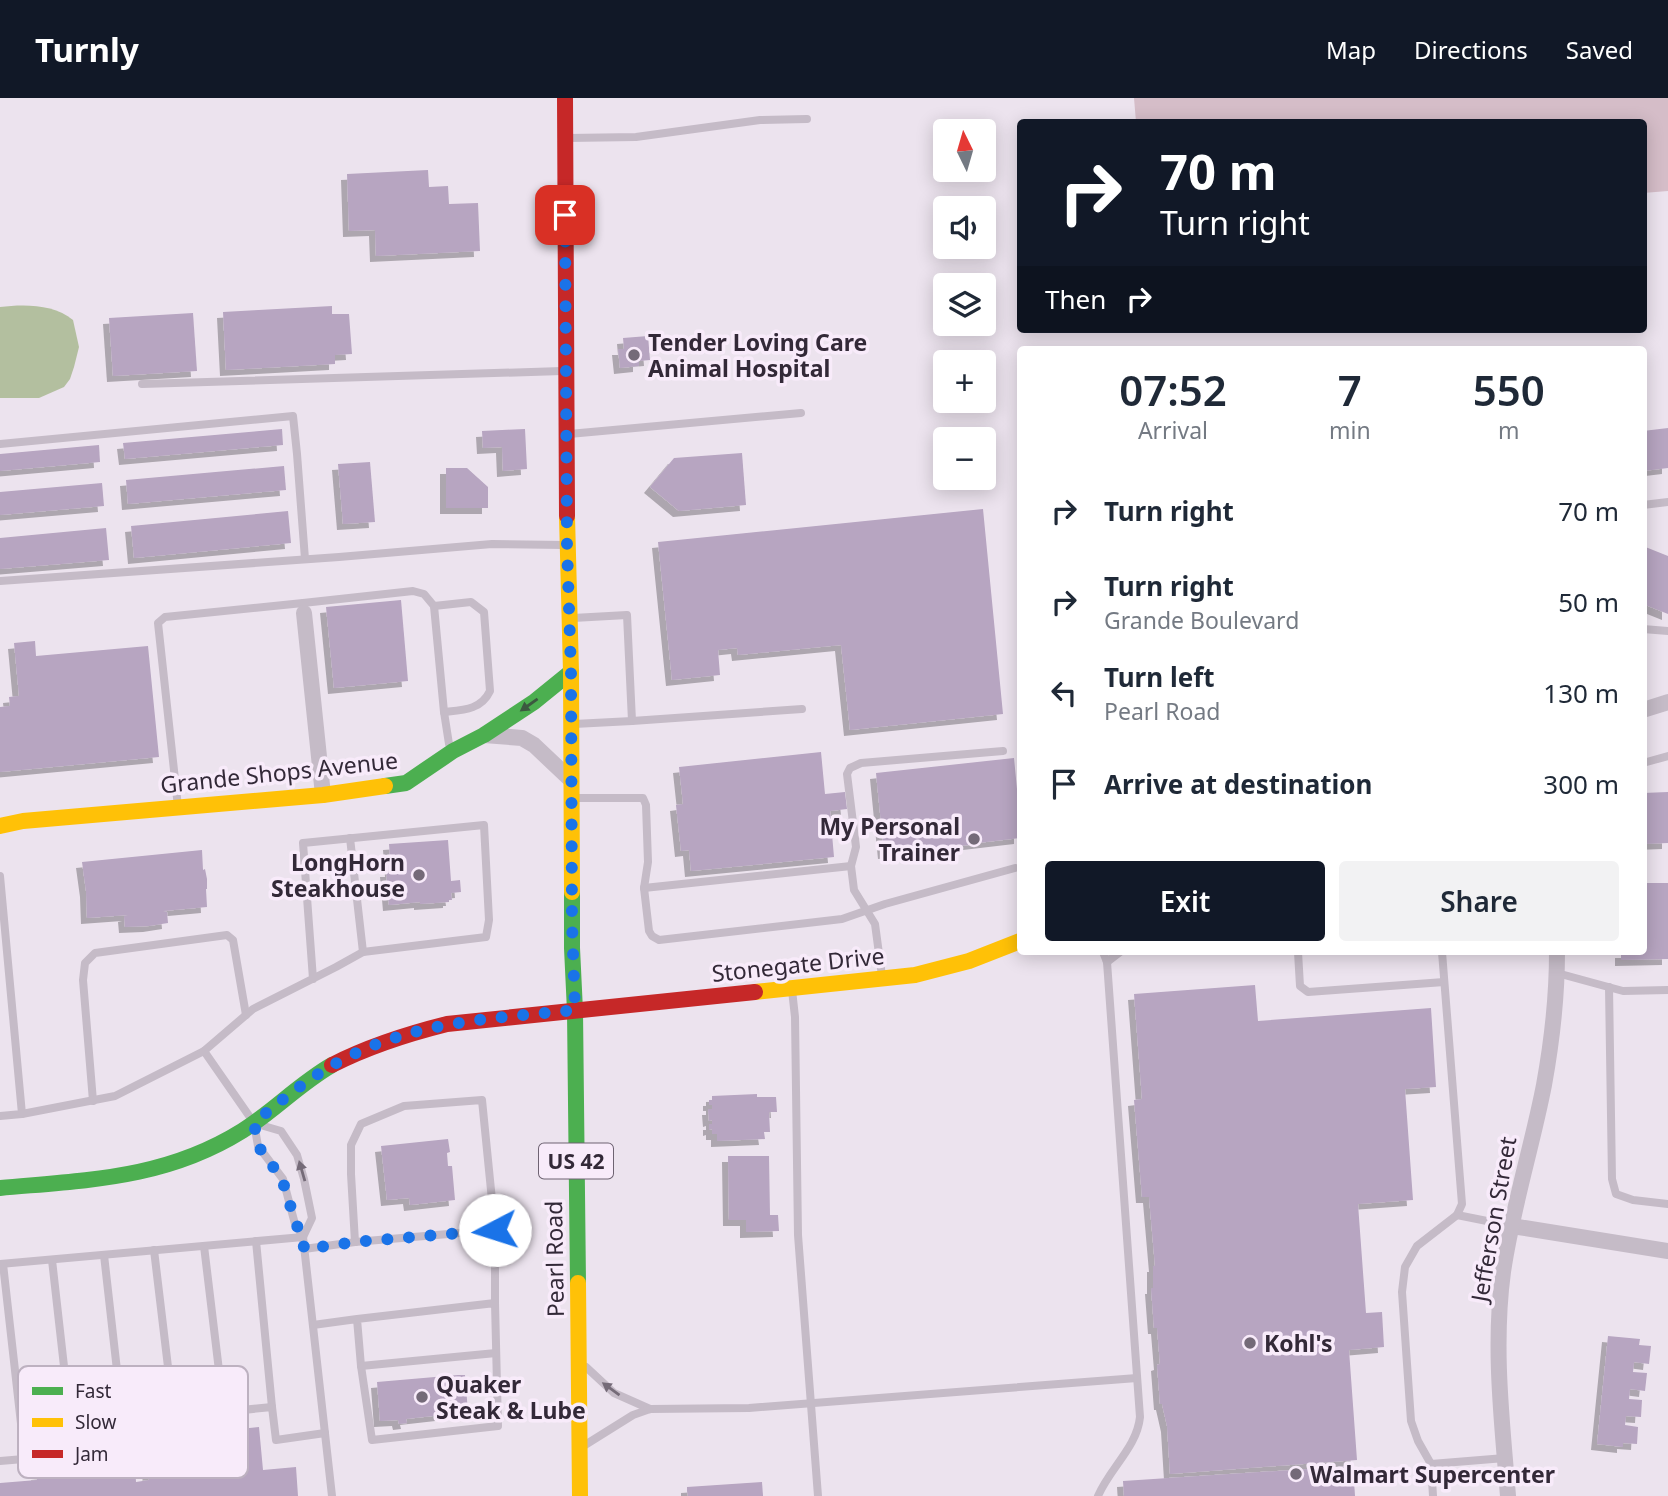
<!DOCTYPE html>
<meta charset="utf-8">
<style>
body{margin:0;font-family:"Noto Sans",sans-serif;background:#f2f2f3;color:#1f2937;height:100vh;display:flex;flex-direction:column;font-size:26px;white-space:nowrap}
*{box-sizing:border-box;margin:0}
p{font-size:23px;color:#747a83}
.icon{flex:none;width:38px;height:38px;fill:none;stroke:currentColor;stroke-width:2;stroke-linecap:round;stroke-linejoin:round}
.map{position:relative;flex:1;overflow:hidden}
.sheet{position:absolute;left:1017px;top:248px;width:630px;height:609px;display:flex;flex-direction:column;background:#fff;border-radius:7px;box-shadow:0 4px 18px #0003}
.sheet>*{flex:none}
.guide{position:absolute;left:1017px;top:21px;width:630px;height:214px;border-radius:7px;box-shadow:0 4px 18px #0003;background:#111827;color:#fff;overflow:hidden}
.needle{width:46px;rotate:355deg}
.controls{position:absolute;left:933px;top:21px;display:grid;gap:14px}
.controls a{display:grid;place-items:center;width:63px;height:63px;border-radius:7px;background:#fff;box-shadow:0 4px 18px #0003;font-size:35px}
.pin{position:absolute;display:grid;place-items:center;width:60px;height:60px;color:#fff;margin:-30px;border-radius:14px;box-shadow:0 4px 10px #0006}
.me{position:absolute;width:77px;margin:-38px;rotate:265deg;stroke-linejoin:round;filter:drop-shadow(0 0 5px #0008)}
.turn{display:flex;align-items:center;gap:24px;height:147px;padding:0 28px;font-size:32px}
.turn .icon{width:91px;height:91px;stroke-width:2.5}
.turn b{display:block;font-size:49px;line-height:60px}
.then{display:flex;align-items:center;height:66px;padding:0 28px;background:#0003;gap:14px;font-size:26px}
.eta{display:flex;justify-content:space-evenly;align-items:center;height:119px;text-align:center}
.eta b{font-size:42px;font-weight:600;line-height:49px}
.cta{display:flex;gap:14px;margin-top:auto;padding:14px 28px}
.cta a{flex:1;height:80px;border-radius:7px;background:#111827;color:#fff;font-size:28px;font-weight:600;line-height:80px;text-align:center}
.cta a+a{background:#f2f2f3;color:#1f2937}
ul{padding:0;list-style:none}
li{display:flex;align-items:center;gap:21px;height:91px;padding:0 28px}
li div{flex:1}
li b{display:block;font-size:26px}
li em{font-style:normal}
header{display:flex;align-items:center;gap:42px;box-sizing:border-box;height:98px;padding:0 35px;background:#111827;color:#fff}
header strong{font-size:33px}
nav{display:flex;gap:38px;margin-inline-start:auto;font-size:24px}
.map>svg:first-child{display:block}
.green{fill:#d5bdc8}
.water{fill:#b3bf9f}
.building{fill:#b7a5c1;filter:url(#shadow)}
.lines{fill:none;stroke-linecap:round;stroke-linejoin:round}
.lane{stroke:#c5bbc7;stroke-width:8}
.street{stroke:#c5bbc7;stroke-width:16}
.fast{stroke:#4caf50;stroke-width:16}
.slow{stroke:#ffc107;stroke-width:16}
.jam{stroke:#c62828;stroke-width:16}
.oneway{fill:#3c5840}
.oneway2{fill:#756b78}
.route{stroke:#1a73e8;stroke-width:12;stroke-dasharray:0 21.6}
.poi-dot{fill:#746a78;stroke:#f8ebfa;stroke-width:2.5}
.labels{text-anchor:middle;dominant-baseline:central;stroke-width:7;stroke-linejoin:round;paint-order:stroke}
.shield{fill:#f8ebfa;stroke:#6e6372;stroke-width:2}
.shield-label{font-size:21px;font-weight:bold;fill:#332938}
.poi-label{font-size:23px;font-weight:bold;fill:#332938;stroke:#f8ebfa;text-anchor:start}
.street-label{font-size:23px;fill:#332938;stroke:#f8ebfa}
.key{fill:#f8ebfa;stroke:#bdb1c0;stroke-width:2}
.key-label{font-size:19px;fill:#332938}
</style>
<header>
<strong>Turnly</strong>
<nav><a>Map</a><a>Directions</a><a>Saved</a></nav>
</header>
<div class="map">
<svg width="1668" height="1398" viewBox="0 0 1668 1398">
<defs>
<filter id="shadow"><feDropShadow dx="-6" dy="6" stdDeviation="0" flood-color="#0004"/></filter>
</defs>
<rect width="100%" height="100%" fill="#ece3ee"/>
<polygon class="green" points="1134,0 1668,0 1668,93 1643,95 1643,24 1136,24"/>
<path class="water" d="M 0,209 C 24,206 54,206 73,222 L 79,249 L 74,269 L 70,281 L 64,289 L 39,300 L 0,300 Z"/>
<g class="building">
<polygon points="428,72 429,89 448,88 449,106 478,105 480,153 376,158 375,132 349,133 347,76"/>
<polygon points="332,208 332,216 349,216 352,256 335,257 335,266 226,272 223,214"/>
<polygon points="193,215 197,273 113,278 109,220"/>
<polygon points="648,238 650,262 639,263 639,268 620,270 618,251 624,251 623,240"/>
<polygon points="1668,330 1668,370 1643,373 1643,333"/>
<polygon points="282,331 283,347 125,361 123,345"/>
<polygon points="525,331 527,371 503,373 502,349 483,350 482,333"/>
<polygon points="99,347 100,364 0,373 0,356"/>
<polygon points="742,355 746,407 679,413 650,389 674,360"/>
<polygon points="370,364 375,424 343,426 338,366"/>
<polygon points="284,368 286,392 128,406 126,382"/>
<polygon points="446,370 467,370 488,389 488,410 446,410"/>
<polygon points="102,385 104,408 0,417 0,394"/>
<polygon points="983,411 1003,616 850,632 841,547 738,557 737,550 718,552 720,577 672,582 658,444"/>
<polygon points="288,413 291,445 134,460 131,428"/>
<polygon points="106,430 109,462 0,471 0,440"/>
<polygon points="1643,448 1668,458 1668,516 1643,506"/>
<polygon points="401,502 408,583 334,590 326,509"/>
<polygon points="35,543 36,558 148,548 159,659 0,674 0,609 10,608 9,599 19,598 14,545"/>
<polygon points="821,654 825,696 845,694 847,711 830,713 834,759 691,773 689,752 681,753 676,707 683,706 679,669"/>
<polygon points="1014,660 1020,722 1020,740 969,746 969,747 884,755 876,675"/>
<polygon points="1668,694 1668,745 1643,746 1643,695"/>
<polygon points="448,742 451,783 460,782 461,794 451,795 452,802 449,802 449,804 420,806 420,804 389,807 386,773 391,773 389,746"/>
<polygon points="202,752 203,772 205,771 207,781 207,791 206,791 207,809 163,813 167,814 168,825 149,828 125,829 124,818 128,817 87,820 86,793 82,764"/>
<polygon points="1643,785 1668,785 1668,861 1621,862 1621,854 1643,854"/>
<polygon points="1255,887 1258,923 1431,910 1436,989 1405,991 1413,1102 1358,1106 1366,1215 1382,1214 1384,1249 1349,1252 1357,1362 1170,1376 1167,1328 1162,1306 1160,1306 1157,1267 1160,1266 1157,1230 1154,1230 1151,1190 1153,1190 1153,1168 1155,1168 1149,1099 1142,1099 1134,1002 1142,1001 1134,896"/>
<polygon points="757,996 757,999 776,999 777,1014 769,1014 770,1034 764,1034 765,1041 717,1043 717,1036 712,1036 712,1031 709,1032 709,1026 712,1026 712,1022 709,1023 708,1011 712,1011 712,1007 709,1007 709,1002 712,1002 712,998"/>
<polygon points="448,1041 450,1054 447,1055 448,1068 452,1068 455,1102 410,1107 409,1100 387,1102 381,1048"/>
<polygon points="728,1058 769,1058 770,1117 778,1117 779,1133 746,1134 746,1122 729,1122"/>
<polygon points="1608,1238 1640,1241 1639,1247 1651,1248 1649,1266 1634,1264 1633,1274 1647,1275 1645,1293 1630,1291 1629,1301 1642,1302 1641,1319 1626,1318 1625,1327 1638,1329 1637,1346 1623,1345 1623,1349 1597,1346"/>
<polygon points="458,1277 465,1277 468,1314 406,1321 407,1325 399,1326 398,1322 380,1323 377,1284"/>
<polygon points="259,1329 263,1372 296,1369 298,1398 0,1398 0,1385 37,1382 37,1376 135,1367 136,1384 149,1382 148,1369 204,1364 201,1335"/>
<polygon points="1353,1368 1355,1398 1124,1398 1123,1383"/>
<polygon points="762,1384 763,1398 688,1398 687,1393 687,1389"/>
</g>
<g class="lines">
<g class="lane">
<polyline points="568,40 636,39 760,22 807,21"/>
<polyline points="142,286 562,273"/>
<polyline points="569,336 801,315"/>
<polyline points="0,346 293,318 297,356 305,461"/>
<polyline points="1643,407 1668,404"/>
<polyline points="0,483 339,459 492,446 564,447"/>
<polyline points="303,508 303,505 413,493 424,496 434,508 444,614 449,646 452,651"/>
<path d="M 434,508 L 471,504 L 484,514 L 490,593 C 481,612 463,612 444,614"/>
<polyline points="573,520 627,517 632,623 574,626"/>
<polyline points="1643,531 1668,533"/>
<polyline points="632,623 802,611"/>
<polyline points="1643,665 1668,658"/>
<polyline points="574,700 643,700 646,707 648,764 644,790 649,833 652,838 659,842 842,821 885,806 1015,770"/>
<polyline points="178,709 158,525 165,519 303,505"/>
<polyline points="350,740 363,854"/>
<polyline points="0,778 22,1016 0,1018"/>
<polyline points="644,790 851,768"/>
<polyline points="1298,854 1300,888 1308,894 1444,884"/>
<polyline points="1107,864 1120,854"/>
<polyline points="1557,875 1623,893 1668,892"/>
<polyline points="882,878 875,826 854,792 851,768 856,749 847,676 850,670 861,665 1003,653"/>
<polyline points="1609,889 1612,1081 1616,1096 1633,1102 1668,1106"/>
<polyline points="792,892 795,919 798,1137 818,1398"/>
<polyline points="204,953 254,1025 258,1048 283,1081 295,1126 303,1139"/>
<polyline points="93,1003 83,882 85,865 95,855 227,837 233,842 246,917"/>
<polyline points="22,1016 115,998 204,953 253,911 336,869 363,854 486,839 489,822 484,727 303,745 313,881"/>
<polyline points="257,1026 281,1033 297,1057 304,1081 312,1120 303,1139"/>
<polyline points="1457,1117 1512,1128"/>
<polyline points="256,1143 272,1309"/>
<polyline points="355,1144 495,1132"/>
<polyline points="204,1148 224,1314"/>
<polyline points="304,1151 355,1144 351,1076 351,1047 361,1026 404,1008 482,1002 495,1132 495,1205"/>
<polyline points="154,1152 174,1319"/>
<polyline points="104,1157 126,1352"/>
<polyline points="52,1162 74,1357"/>
<polyline points="0,1166 303,1139 332,1398"/>
<polyline points="3,1166 25,1361"/>
<polyline points="313,1227 357,1221 361,1268 372,1342 498,1328 495,1205 357,1221"/>
<polyline points="361,1268 496,1255"/>
<polyline points="586,1269 614,1295 650,1311"/>
<polyline points="585,1347 633,1317 650,1311 749,1310 1137,1280"/>
<polyline points="0,1363 177,1348 174,1319 272,1309 276,1342 325,1335"/>
<polyline points="1431,1366 1505,1360"/>
<path d="M 1098,1398 C 1110,1370 1137,1349 1140,1319 L 1107,864 L 1103,854"/>
<polyline points="1433,1398 1431,1366 1418,1343 1411,1323 1402,1194 1405,1169 1417,1148 1457,1117 1462,1106 1442,854"/>
</g>
<g class="street">
<polyline points="304,515 323,697"/>
<polyline points="1643,612 1668,604"/>
<polyline points="484,637 522,640 534,647 571,682"/>
<polyline points="1512,1128 1668,1153"/>
<path d="M 1508,1398 C 1502,1323 1493,1249 1503,1174 C 1512,1111 1532,1049 1544,987 C 1552,943 1557,899 1557,854"/>
</g>
<g class="fast">
<polyline points="385,688 406,685 453,653 484,637 534,604 571,574"/>
<polyline points="572,794 572,850 575,913 578,1185"/>
<path d="M 0,1090 C 87,1082 165,1081 242,1033 C 274,1013 299,986 332,967"/>
</g>
<g class="slow">
<polyline points="567,418 571,574 572,794"/>
<polyline points="0,728 23,723 323,697 385,688"/>
<polyline points="755,894 915,877 969,863 1020,843"/>
<polyline points="578,1185 580,1398"/>
</g>
<g class="jam">
<polyline points="565,0 567,418"/>
<path d="M 332,967 C 369,948 407,936 447,926 L 755,894"/>
</g>
</g>
<defs><path id="oneway-solid" d="M-6-.8H1V-3.2L6.5 0L1 3.2V.8H-6Z" transform="scale(1.75)"/></defs>
<use class="oneway" href="#oneway-solid" transform="translate(529 607) rotate(145)"/>
<g class="oneway2">
<use href="#oneway-solid" transform="translate(302 1073) rotate(-106)"/>
<use href="#oneway-solid" transform="translate(611 1291) rotate(-144)"/>
</g>
<g class="lines">
<path class="route" d="M 495,1132 L 355,1144 L 304,1151 L 303,1139 L 296,1126 L 282,1081 L 258,1048 L 254,1025 C 283,1001 312,977 346,960 C 416,923 497,920 575,912 L 572,825 L 571,574 L 567,447 L 565,117"/>
</g>
<g class="poi-dot">
<circle cx="634" cy="257" r="7"/>
<circle cx="974" cy="741" r="7"/>
<circle cx="419" cy="777" r="7"/>
<circle cx="1250" cy="1245" r="7"/>
<circle cx="422" cy="1299" r="7"/>
<circle cx="1296" cy="1376" r="7"/>
</g>
<g class="labels">
<rect class="shield" x="539" y="1045.5" width="74" height="35" rx="5"/>
<g class="shield-label">
<text x="576" y="1063">US 42</text>
</g>
<g class="poi-label">
<text x="648" y="244">Tender Loving Care<tspan x="648" dy="26">Animal Hospital</tspan></text>
<text x="960" y="728" text-anchor="end">My Personal<tspan x="960" dy="26">Trainer</tspan></text>
<text x="405" y="764" text-anchor="end">LongHorn<tspan x="405" dy="26">Steakhouse</tspan></text>
<text x="1264" y="1245">Kohl's</text>
<text x="436" y="1286">Quaker<tspan x="436" dy="26">Steak &amp; Lube</tspan></text>
<text x="1310" y="1376">Walmart Supercenter</text>
</g>
<g class="street-label">
<text transform="translate(279 674) rotate(-6)">Grande Shops Avenue</text>
<text transform="translate(798 866) rotate(-6)">Stonegate Drive</text>
<text transform="translate(1493 1121) rotate(-80)">Jefferson Street</text>
<text transform="translate(554 1161) rotate(-91)">Pearl Road</text>
</g>
</g>
<rect x="18" y="1268" width="230" height="112" rx="10" class="key"/>
<rect x="32" y="1289" width="31" height="8" fill="#4caf50"/>
<rect x="32" y="1320" width="31" height="9" fill="#ffc107"/>
<rect x="32" y="1352" width="31" height="8" fill="#c62828"/>
<g class="key-label">
<text x="75" y="1300">Fast</text>
<text x="75" y="1331">Slow</text>
<text x="75" y="1363">Jam</text>
</g>
</svg>
<div class="controls">
<a><svg class="needle" viewBox="-14 -14 28 28"><path d="M0-13l5 13h-10z" fill="#e53935"/><path d="M0 13l5-13h-10z" fill="#747a83"/></svg></a>
<a><svg class="icon" aria-label="sound" viewBox="0 0 24 24"><path d="M4 9h4l5-4v14l-5-4H4zM17 9q2 3 0 6"/></svg></a>
<a><svg class="icon" aria-label="layers" viewBox="0 0 24 24"><path d="M12 4l9 5-9 5-9-5zM3 14l9 5 9-5"/></svg></a>
<a>+</a>
<a>−</a>
</div>
<div class="pin" style="left:565px;top:117px;background:#d93025"><svg class="icon" aria-label="arrive" viewBox="0 0 24 24"><path d="M6 21V4h12l-3 4 3 4H6"/></svg></div>
<svg class="me" style="left:495px;top:1132px" viewBox="-20 -20 40 40"><circle r="19" fill="#fff"/><path d="M0-13L10 11 0 6-10 11z" fill="#1a73e8"/></svg>
<div class="guide">
<div class="turn"><svg class="icon" aria-label="right" viewBox="0 0 24 24"><path d="M7 20v-9h11M14 6l5 5-5 5"/></svg><div><b>70 m</b>Turn right</div></div>
<div class="then">Then<svg class="icon" aria-label="right" viewBox="0 0 24 24"><path d="M7 20v-9h11M14 6l5 5-5 5"/></svg></div>
</div>
<section class="sheet">
<div class="eta">
<div><b>07:52</b><p>Arrival</p></div>
<div><b>7</b><p>min</p></div>
<div><b>550</b><p>m</p></div>
</div>
<ul>
<li><svg class="icon" aria-label="right" viewBox="0 0 24 24"><path d="M7 20v-9h11M14 6l5 5-5 5"/></svg><div><b>Turn right</b></div><em>70 m</em></li>
<li><svg class="icon" aria-label="right" viewBox="0 0 24 24"><path d="M7 20v-9h11M14 6l5 5-5 5"/></svg><div><b>Turn right</b><p>Grande Boulevard</p></div><em>50 m</em></li>
<li><svg class="icon" aria-label="left" viewBox="0 0 24 24"><path d="M17 20v-9H6M10 6l-5 5 5 5"/></svg><div><b>Turn left</b><p>Pearl Road</p></div><em>130 m</em></li>
<li><svg class="icon" aria-label="arrive" viewBox="0 0 24 24"><path d="M6 21V4h12l-3 4 3 4H6"/></svg><div><b>Arrive at destination</b></div><em>300 m</em></li>
</ul>
<div class="cta"><a>Exit</a><a>Share</a></div>
</section>
</div>
